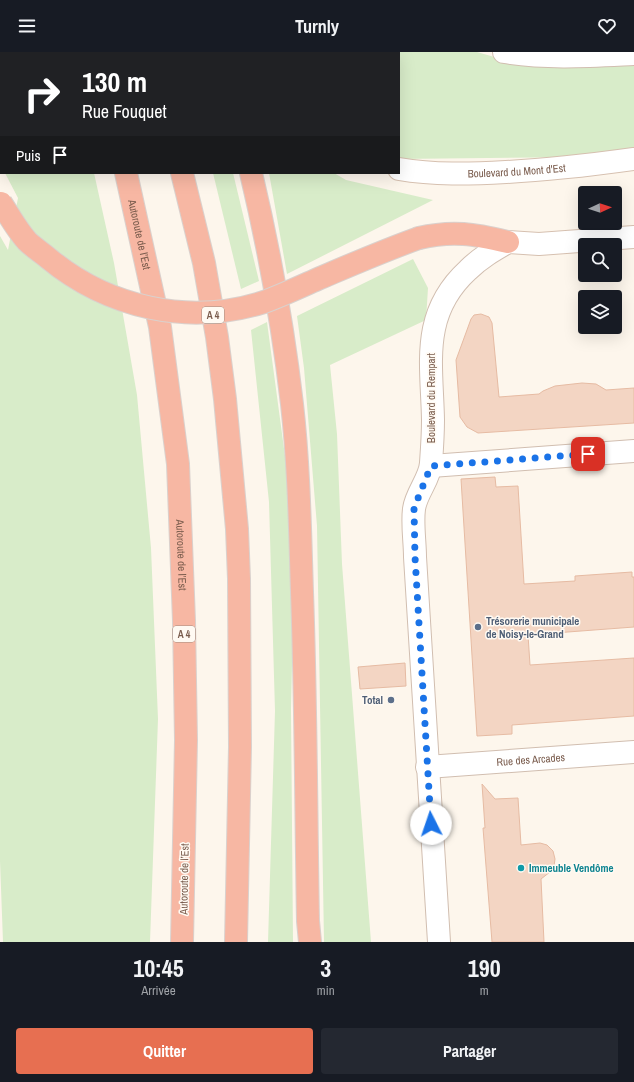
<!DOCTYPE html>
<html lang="fr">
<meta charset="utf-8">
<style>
body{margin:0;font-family:"Archivo Narrow",sans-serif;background:#242831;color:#f1f3f6;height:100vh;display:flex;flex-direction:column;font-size:15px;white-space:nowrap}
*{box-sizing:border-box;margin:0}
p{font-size:13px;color:#9ea1a6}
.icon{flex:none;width:22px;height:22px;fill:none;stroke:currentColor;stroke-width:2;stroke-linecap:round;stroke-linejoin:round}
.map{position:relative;height:890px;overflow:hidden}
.details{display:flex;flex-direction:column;background:#171b24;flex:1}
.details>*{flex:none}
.top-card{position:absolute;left:0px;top:0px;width:400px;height:122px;box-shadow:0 4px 16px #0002;background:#202124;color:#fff;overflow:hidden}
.needle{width:26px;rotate:87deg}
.tools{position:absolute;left:578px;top:134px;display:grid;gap:8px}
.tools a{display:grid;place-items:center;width:44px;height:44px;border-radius:4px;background:#171b24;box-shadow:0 4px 16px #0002;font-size:20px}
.pin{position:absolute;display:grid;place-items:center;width:34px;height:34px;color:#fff;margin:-17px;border-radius:8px;box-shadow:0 2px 6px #0006}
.me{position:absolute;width:44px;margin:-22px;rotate:356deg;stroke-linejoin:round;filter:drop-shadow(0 0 3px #0008)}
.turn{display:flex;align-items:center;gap:14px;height:84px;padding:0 16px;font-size:18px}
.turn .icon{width:52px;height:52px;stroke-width:2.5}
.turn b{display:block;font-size:28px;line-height:34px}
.then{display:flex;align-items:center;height:38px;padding:0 16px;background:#0003;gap:8px;font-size:15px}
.eta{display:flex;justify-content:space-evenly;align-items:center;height:68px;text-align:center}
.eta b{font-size:24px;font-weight:800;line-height:28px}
.action{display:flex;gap:8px;margin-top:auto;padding:8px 16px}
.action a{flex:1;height:46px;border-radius:4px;background:#e76f51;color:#fff;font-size:16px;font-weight:800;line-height:46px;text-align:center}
.action a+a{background:#242831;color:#f1f3f6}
header{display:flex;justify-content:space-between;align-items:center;height:52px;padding:0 16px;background:#171b24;font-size:18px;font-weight:800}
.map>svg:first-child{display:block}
.green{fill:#d8ecc9}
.building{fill:#f3d5c3;stroke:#e6bba3}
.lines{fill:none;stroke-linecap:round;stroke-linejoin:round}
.minor-casing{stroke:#d1beb0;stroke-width:24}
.secondary-casing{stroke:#d6c0b0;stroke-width:24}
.motorway-casing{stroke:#dad1cd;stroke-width:24}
.minor{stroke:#fff;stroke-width:22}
.secondary{stroke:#fff;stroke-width:22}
.motorway{stroke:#f7b7a3;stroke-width:22}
.motorway-bridge-casing{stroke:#dad1cd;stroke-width:24;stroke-linecap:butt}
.motorway-bridge{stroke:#f7b7a3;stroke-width:22}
.route{stroke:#1a73e8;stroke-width:7;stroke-dasharray:0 12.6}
.service-dot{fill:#5c6f8a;stroke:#fffaf3;stroke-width:1.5}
.culture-dot{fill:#0f9aa8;stroke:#fffaf3;stroke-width:1.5}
.labels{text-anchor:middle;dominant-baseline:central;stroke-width:3;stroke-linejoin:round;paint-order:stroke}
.shield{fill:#fffaf3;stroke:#a28b7f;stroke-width:1}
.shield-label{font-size:10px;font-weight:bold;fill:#7a5c4d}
.street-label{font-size:11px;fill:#7a5c4d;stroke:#fffaf3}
.service-label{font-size:11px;font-weight:bold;fill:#4e5e75;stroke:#fffaf3;text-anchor:start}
.culture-label{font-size:11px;font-weight:bold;fill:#0d838f;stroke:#fffaf3;text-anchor:start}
</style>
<header><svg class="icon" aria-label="menu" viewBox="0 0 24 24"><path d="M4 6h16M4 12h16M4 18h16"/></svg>Turnly<svg class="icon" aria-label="heart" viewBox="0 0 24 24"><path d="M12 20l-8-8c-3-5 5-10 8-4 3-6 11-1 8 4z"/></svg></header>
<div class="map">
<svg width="634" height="890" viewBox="0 0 634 890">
<rect width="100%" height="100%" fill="#fdf6ec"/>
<g class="green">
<polygon points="0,0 59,1 1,1 1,114"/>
<polygon points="267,0 477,0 519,12 634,14 634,96 586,105 399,107 399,1"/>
<polygon points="5,121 94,121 114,211 137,343 151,496 158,667 150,890 3,890 0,809 0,184 8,198 18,146"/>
<polygon points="213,121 233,121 259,229 241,237"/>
<polygon points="269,121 334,121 346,128 433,148 287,222"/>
<polygon points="413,207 428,236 426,268 330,313 337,382 342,512 371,890 324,890 317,474 304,316 297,264"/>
<polygon points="267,270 287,419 293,569 291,657 293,890 268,890 275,659 269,450 251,278"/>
</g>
<g class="building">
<polygon points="481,262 489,265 492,271 499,345 539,342 543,339 555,334 582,331 596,332 606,338 634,336 634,371 478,381 467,375 460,365 456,308 471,267 474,263"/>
<polygon points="495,425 496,435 518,434 524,532 575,529 575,524 632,520 632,525 634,525 634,575 528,583 530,613 634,606 634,664 512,673 512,682 477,684 461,427"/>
<polygon points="405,611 406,634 360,637 358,615"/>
<polygon points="482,732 495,747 518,746 521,793 540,791 547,793 553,799 555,807 554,814 550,820 541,827 544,890 492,890 483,776 485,776"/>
</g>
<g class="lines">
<g class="minor-casing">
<g id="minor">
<path d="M 504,0 C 547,7 591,4 634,2"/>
<polyline points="431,414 634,399"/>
<path id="s1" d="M 427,715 L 634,700"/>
<path d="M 439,890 L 415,505 C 415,490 412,472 414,457 C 416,441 430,427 431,411 C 432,397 433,383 433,368 C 432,312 420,262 468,218 C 480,206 494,198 508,190"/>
</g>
</g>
<g class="secondary-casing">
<g id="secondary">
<path id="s2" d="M 399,117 C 434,123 470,122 506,120 C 549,118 591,113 634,107"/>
<polyline points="508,190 539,192 634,185"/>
</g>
</g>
<g class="motorway-casing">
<g id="motorway">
<polyline points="90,0 91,1"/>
<polyline points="147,0 148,1"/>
<polyline points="217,0 217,1"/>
<polyline points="246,0 247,1"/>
<path id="s3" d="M 126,121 L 160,275 L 178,412 L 184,569 L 186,688 L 182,890"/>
<polyline points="182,121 204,211 217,285 225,347 237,477 239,527 240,695 236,890"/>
<path d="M 251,121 C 269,197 283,274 292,352 C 299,414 300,477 302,540 C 306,650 306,759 308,869 L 310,890"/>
<path d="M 419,186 C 453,178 474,182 508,190"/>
</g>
</g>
<use href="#minor" class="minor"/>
<use href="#secondary" class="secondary"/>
<use href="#motorway" class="motorway"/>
<g class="motorway-bridge-casing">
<path id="motorway-bridge" d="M 1,151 C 9,163 17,178 27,189 C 33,195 41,200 48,206 C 108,256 189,274 264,250 C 283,243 302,234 320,226 C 353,212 385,198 419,186"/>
</g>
<use href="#motorway-bridge" class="motorway-bridge"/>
</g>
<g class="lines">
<polyline class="route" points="431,772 415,505 414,456 431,414 588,402"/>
</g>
<g class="service-dot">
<circle cx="478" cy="575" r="4"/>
<circle cx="391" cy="648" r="4"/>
</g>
<circle class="culture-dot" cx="521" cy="816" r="4"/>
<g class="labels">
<g class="shield">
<rect x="202" y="255" width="22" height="16" rx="3"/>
<rect x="173" y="574" width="22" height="16" rx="3"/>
</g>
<g class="shield-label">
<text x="213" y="263">A 4</text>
<text x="184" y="582">A 4</text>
</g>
<g class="street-label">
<text stroke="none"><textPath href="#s2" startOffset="118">Boulevard du Mont d'Est</textPath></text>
<text stroke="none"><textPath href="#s3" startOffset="63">Autoroute de l’Est</textPath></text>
<text transform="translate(431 346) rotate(-90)">Boulevard du Rempart</text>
<text stroke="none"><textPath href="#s3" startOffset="387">Autoroute de l’Est</textPath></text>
<text stroke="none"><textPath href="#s1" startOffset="104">Rue des Arcades</textPath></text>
<text transform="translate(184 827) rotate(-89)">Autoroute de l’Est</text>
</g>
<g class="service-label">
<text x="486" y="569">Trésorerie municipale<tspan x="486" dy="13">de Noisy-le-Grand</tspan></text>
<text x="383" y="648" text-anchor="end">Total</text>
</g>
<g class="culture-label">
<text x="529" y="816">Immeuble Vendôme</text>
</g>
</g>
</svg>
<div class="tools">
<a><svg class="needle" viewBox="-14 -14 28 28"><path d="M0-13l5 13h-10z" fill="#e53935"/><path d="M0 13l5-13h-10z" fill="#9ea1a6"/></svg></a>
<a><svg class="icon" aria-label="search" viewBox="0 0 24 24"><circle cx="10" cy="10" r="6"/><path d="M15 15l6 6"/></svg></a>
<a><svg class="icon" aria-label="layers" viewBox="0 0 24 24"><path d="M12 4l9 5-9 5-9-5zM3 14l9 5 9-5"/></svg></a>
</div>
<div class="pin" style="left:588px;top:402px;background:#d93025"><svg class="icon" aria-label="arrive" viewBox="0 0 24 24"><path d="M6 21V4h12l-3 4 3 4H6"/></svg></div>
<svg class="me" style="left:431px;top:772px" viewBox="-20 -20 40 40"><circle r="19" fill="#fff"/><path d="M0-13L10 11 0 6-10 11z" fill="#1a73e8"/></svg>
<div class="top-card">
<div class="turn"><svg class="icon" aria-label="right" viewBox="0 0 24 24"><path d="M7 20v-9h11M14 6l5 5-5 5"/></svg><div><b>130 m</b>Rue Fouquet</div></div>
<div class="then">Puis<svg class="icon" aria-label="arrive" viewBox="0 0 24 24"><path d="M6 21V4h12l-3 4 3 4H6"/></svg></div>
</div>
</div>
<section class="details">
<div class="eta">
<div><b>10:45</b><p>Arrivée</p></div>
<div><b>3</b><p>min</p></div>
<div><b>190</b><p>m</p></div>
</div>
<div class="action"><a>Quitter</a><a>Partager</a></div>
</section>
